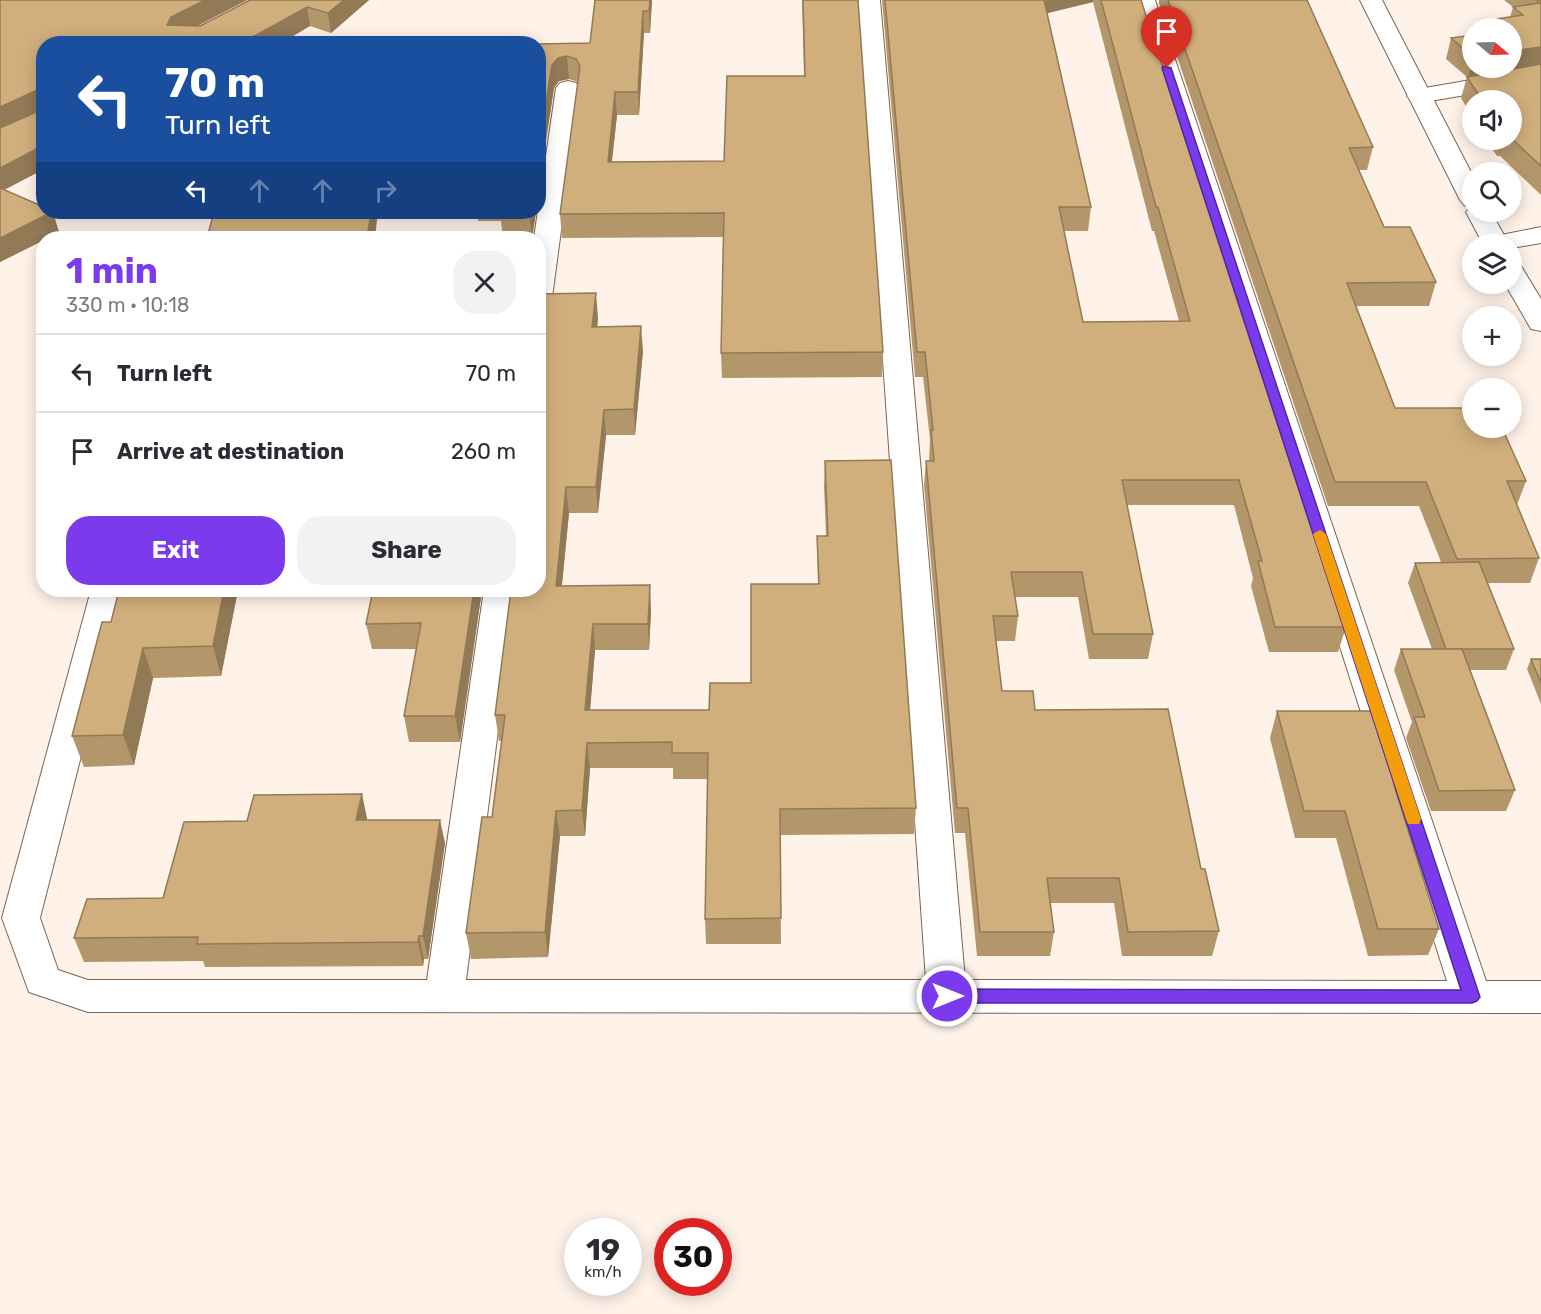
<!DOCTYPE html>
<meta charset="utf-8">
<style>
body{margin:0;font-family:Rubik,sans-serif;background:#f2f2f3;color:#2b2b33;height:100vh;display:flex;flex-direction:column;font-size:22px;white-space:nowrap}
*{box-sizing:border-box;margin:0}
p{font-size:20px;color:#7c7c81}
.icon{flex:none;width:33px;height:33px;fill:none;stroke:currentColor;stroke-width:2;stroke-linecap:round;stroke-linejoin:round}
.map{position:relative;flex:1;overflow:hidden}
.details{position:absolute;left:36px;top:231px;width:510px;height:366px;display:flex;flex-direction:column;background:#fff;border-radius:24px;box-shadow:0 3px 15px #0003}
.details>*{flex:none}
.guide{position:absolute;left:36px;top:36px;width:510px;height:183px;border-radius:24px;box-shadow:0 3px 15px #0003;background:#1a4fa0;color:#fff;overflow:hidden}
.needle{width:39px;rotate:109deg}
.controls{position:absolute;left:1462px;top:18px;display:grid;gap:12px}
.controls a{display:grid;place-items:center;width:60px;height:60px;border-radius:50%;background:#fff;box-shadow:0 3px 15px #0003;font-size:30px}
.speed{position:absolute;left:564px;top:1218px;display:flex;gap:12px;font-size:30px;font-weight:700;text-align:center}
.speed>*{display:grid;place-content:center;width:78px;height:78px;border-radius:50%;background:#fff;box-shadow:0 3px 15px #0003;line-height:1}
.speed small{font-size:15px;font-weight:400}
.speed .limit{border:9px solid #d22;background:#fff;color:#111}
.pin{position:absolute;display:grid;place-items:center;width:51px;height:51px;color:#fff;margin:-62px -26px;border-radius:50% 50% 50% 0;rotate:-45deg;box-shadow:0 0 6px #0007}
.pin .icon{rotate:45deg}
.me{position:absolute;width:66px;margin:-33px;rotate:90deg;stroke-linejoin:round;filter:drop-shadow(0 0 4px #0008)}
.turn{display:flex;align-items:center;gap:21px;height:126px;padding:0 30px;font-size:27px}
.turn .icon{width:78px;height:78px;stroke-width:2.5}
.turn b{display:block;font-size:42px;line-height:51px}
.lanes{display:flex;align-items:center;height:57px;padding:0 30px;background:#0003;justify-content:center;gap:30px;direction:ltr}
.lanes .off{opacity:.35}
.round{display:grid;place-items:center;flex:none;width:63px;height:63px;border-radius:24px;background:#f2f2f3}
.head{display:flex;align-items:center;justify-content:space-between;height:102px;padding:0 30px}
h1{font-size:36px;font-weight:700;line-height:45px;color:#7c3aed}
.cta{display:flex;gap:12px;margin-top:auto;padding:12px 30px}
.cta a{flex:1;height:69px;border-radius:24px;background:#7c3aed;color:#fff;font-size:24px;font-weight:700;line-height:69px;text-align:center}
.cta a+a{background:#f2f2f3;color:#2b2b33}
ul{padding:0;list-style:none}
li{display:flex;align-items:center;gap:18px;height:78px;padding:0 30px;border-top:2px solid #e1e1e2}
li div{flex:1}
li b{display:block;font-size:22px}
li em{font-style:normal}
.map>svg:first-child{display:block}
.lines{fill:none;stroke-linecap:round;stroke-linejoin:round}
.minor-casing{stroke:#7d6450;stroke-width:2}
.tertiary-casing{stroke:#7d6450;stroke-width:2}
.minor{fill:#fff;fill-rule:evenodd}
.tertiary{fill:#fff;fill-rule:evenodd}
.wall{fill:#b4966b;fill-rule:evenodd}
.shaded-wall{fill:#927a57}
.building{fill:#d1af7c;stroke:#927a57;stroke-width:1.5}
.route{fill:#7c3aed;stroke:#51269a;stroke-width:1.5}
.slow{fill:#f59e0b}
</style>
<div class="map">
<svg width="1541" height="1314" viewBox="0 0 1541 1314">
<rect width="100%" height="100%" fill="#fef2e9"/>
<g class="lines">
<g class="minor-casing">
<g id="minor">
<polygon points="858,0 880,0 965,980 1447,981 1133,0 1155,0 1486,981 1541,981 1541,1013 88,1012 29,992 2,918 91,590 123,590 40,918 58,970 88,980 427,980 484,590 516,590 466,980 926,980"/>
<polygon points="1541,68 1541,82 1419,103 1411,101 1407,96 1411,91 1419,89"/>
<polygon points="568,81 576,83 580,88 551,305 547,311 538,313 538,238 534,238 556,88 560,83"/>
<polygon points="1541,227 1541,243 1512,248 1512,244 1482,243 1486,238"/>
</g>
</g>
<g class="tertiary-casing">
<g id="tertiary">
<polygon points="1360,0 1382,0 1473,176 1473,212 1491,212 1509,244 1483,244 1466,212 1470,207 1464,205 1460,200"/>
<polygon points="1512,264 1521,266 1541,299 1541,331 1531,329 1505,284 1512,284"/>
</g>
</g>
<use href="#minor" class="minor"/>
<use href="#tertiary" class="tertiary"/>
</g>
<g class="wall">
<polygon points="0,0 247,0 197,26 200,26 250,0 369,0 331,33 310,26 44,44 44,169 4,190 59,232 47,238 44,238 44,240 0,262"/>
<polygon points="650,0 652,0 650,33 644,33 639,115 617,115 612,162 724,161 804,76 802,0 858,0 883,352 882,377 722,378 721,353 723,237 562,238 560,214 578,82 569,79 559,81 554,88 538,192 538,44 590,43"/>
<path d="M 882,0 L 1141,0 L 1346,627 L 1338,652 L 1269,652 L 1251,586 L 1253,578 L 1234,505 L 1127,505 L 1153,634 L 1148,659 L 1089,659 L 1078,597 L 1015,597 L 1018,616 L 1015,641 L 996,641 L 1002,691 L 1035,710 L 1201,869 L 1219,931 L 1212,956 L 1122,956 L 1114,903 L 1050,903 L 1054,932 L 1050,956 L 977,956 L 965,833 L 955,833 L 924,485 L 926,461 L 929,461 L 930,439 L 923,377 L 915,377 ZM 1093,2 L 1152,231 L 1154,231 L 1179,321 L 1083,322 L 1064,231 L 1088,231 L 1091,207 L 1047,13 Z"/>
<polygon points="1159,0 1307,0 1373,147 1367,170 1359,170 1384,227 1436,282 1429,306 1356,306 1395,408 1526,481 1517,505 1539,558 1530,583 1487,583 1514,649 1506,670 1470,670 1515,790 1506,811 1431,811 1406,738 1412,722 1394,670 1401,649 1432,649 1408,583 1415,563 1441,562 1419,506 1328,506 1159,3"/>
<polygon points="1504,0 1541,0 1541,195 1500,156 1497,156 1486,140 1512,140 1512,100 1473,100 1473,118 1461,98 1467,77 1446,59 1451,38 1473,35 1473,68 1512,28 1480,28 1483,21 1510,17 1513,7"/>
<polygon points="477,212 536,212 532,238 503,238 501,221 478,221"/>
<polygon points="598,318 597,327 643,351 635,435 606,435 598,513 569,513 562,586 651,611 649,650 595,650 590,710 709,710 751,683 818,584 817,536 826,536 824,486 825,461 916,808 914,834 780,835 781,944 706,944 705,919 708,779 673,779 673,768 590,768 585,836 560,836 548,957 471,959 466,933 492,817 502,741 499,741 495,715"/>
<polygon points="119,590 238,590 221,676 153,678 134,765 84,767 72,736 111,622"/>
<polygon points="373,590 482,590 460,742 409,742 404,716 416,649 372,649 366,624"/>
<polygon points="1531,659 1541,659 1541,704 1527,669"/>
<polygon points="1277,711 1400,785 1396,794 1439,929 1428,955 1368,956 1336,838 1295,838 1270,738"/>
<polygon points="367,818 367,820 445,843 428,959 424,959 423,966 205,967 203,961 84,962 74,938 163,898 247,821"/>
</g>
<g class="shaded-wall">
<polygon points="205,0 247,0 176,37 167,25 171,17"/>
<polygon points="344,0 369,0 331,33 328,13"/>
<polygon points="650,0 652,0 650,33 649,11"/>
<polygon points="1041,0 1093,0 1093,2 1040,15"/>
<polygon points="307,7 310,26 280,44 240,44"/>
<polygon points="643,11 644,33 639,115 638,92"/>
<polygon points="1541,47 1541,67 1468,78 1473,59 1473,68 1512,68 1512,51"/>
<polygon points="567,56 569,79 559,81 554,88 538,192 538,153 552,65 558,58"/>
<polygon points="37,90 43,110 0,130 0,107"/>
<polygon points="615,92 617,115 609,185 608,162"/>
<polygon points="44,145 44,169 0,192 0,168"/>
<polygon points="53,212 59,232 47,238 44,238 44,240 0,262 0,238"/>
<polygon points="371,212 376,212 377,220 375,238 367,238"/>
<polygon points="530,212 536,212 532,238 529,214"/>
<polygon points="596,293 598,318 595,352 592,327"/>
<polygon points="641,326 643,351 635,435 634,409"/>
<polygon points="604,410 606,435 598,513 596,487"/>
<polygon points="566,487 569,513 559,612 556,586"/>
<polygon points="650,585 651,611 649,650 648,624"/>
<polygon points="224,590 238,590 221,676 213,646"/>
<polygon points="474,590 482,590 460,742 455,716"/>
<polygon points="593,624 595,650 588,736 585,710"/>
<polygon points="143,648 153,678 134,765 123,735"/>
<polygon points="587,743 590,768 585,836 582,810"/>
<polygon points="362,794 367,818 362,844 356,820"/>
<polygon points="556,811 560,836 548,957 545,932"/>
<polygon points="440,820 445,843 428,959 423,936"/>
<polygon points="419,936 424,959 423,966 418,942"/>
</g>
<g class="building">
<polygon points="0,0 205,0 171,17 167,25 200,26 250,0 344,0 328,13 307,7 240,44 44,44 44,145 0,168 0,128 39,111 40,90 37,90 0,107"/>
<polygon points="595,0 650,0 649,11 643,11 638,92 615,92 608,162 724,161 727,76 805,76 803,0 858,0 883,352 721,353 724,213 560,214 580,66 576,59 567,56 558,58 552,65 538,153 538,44 590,43"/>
<polygon points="885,0 1044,0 1091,207 1059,207 1083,322 1190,321 1158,207 1156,207 1101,0 1141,0 1346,627 1275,627 1258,561 1262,561 1239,480 1122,480 1153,634 1093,634 1082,572 1011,572 1018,616 993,616 1002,691 1033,691 1035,710 1168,709 1201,869 1205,869 1219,931 1128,932 1119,878 1047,878 1054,932 980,932 968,808 957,808 926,461 934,461 931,430 933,430 925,352 917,352"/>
<polygon points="1168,0 1307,0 1373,147 1349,148 1384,227 1410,227 1436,282 1347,283 1395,408 1473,408 1473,428 1502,428 1526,481 1507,481 1539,558 1457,559 1426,482 1335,482"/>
<polygon points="1536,0 1541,0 1541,47 1512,51 1512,28 1491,28 1483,21 1523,15 1513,7 1540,3"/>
<polygon points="1473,35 1473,57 1451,38"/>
<polygon points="1541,64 1541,166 1512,139 1512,100 1482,100 1467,77"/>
<polygon points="0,188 44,207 44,212 52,212 0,238"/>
<polygon points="214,212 371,212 367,238 207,238"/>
<polygon points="501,212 530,212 529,214 501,214"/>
<polygon points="596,293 592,327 641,326 634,409 604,410 596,487 566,487 556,586 650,585 648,624 593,624 585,710 709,710 710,683 751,683 751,584 819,584 817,536 828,536 825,461 891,460 916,808 780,809 781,918 705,919 708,753 672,753 672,742 587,743 582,810 556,811 545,932 466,933 482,817 492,817 505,715 495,715 511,590 538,590 538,294"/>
<polygon points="1479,562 1514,649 1446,649 1415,563"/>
<polygon points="119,590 224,590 213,646 143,648 123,735 72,736 102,622 111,622"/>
<polygon points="373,590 474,590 455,716 404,716 421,623 366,624"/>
<polygon points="1401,649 1462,649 1515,790 1439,791 1414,717 1425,717"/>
<polygon points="1531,659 1541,659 1541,683"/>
<polygon points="1277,711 1376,711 1400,785 1394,785 1439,929 1378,929 1345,811 1304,811"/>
<polygon points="362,794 356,820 440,820 423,936 419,936 418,942 197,944 198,937 74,938 87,899 163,898 184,822 247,821 254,795"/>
</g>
<polygon class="route" points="1163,66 1171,68 1480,997 1477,1001 1472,1003 947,1003 942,1001 939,996 942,991 947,989 1461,990 1162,68"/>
<polygon class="slow" points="1320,530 1326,534 1421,819 1419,824 1408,824 1406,819 1313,534"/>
</svg>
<div class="controls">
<a><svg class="needle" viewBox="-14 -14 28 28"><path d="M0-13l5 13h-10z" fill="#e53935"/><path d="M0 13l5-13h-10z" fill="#7c7c81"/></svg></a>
<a><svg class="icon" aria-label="sound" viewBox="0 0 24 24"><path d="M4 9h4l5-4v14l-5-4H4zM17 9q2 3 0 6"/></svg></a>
<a><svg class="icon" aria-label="search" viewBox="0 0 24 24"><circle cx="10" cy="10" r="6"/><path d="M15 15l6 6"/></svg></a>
<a><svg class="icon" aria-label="layers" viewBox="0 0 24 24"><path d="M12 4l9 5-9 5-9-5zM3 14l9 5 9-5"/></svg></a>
<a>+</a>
<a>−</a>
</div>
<div class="speed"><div>19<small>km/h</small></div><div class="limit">30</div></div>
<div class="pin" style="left:1167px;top:68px;background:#d93025"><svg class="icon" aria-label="arrive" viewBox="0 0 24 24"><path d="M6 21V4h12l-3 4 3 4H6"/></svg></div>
<svg class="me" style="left:947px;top:996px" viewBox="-20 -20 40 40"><circle r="17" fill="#7c3aed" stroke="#fff" stroke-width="3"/><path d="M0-11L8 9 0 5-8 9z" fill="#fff"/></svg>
<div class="guide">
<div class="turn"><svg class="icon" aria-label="left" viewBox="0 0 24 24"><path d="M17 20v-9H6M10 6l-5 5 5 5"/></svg><div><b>70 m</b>Turn left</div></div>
<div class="lanes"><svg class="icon" aria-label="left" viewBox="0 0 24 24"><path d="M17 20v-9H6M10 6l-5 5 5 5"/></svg><svg class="icon off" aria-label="ahead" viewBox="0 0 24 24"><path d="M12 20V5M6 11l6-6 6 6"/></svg><svg class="icon off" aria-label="ahead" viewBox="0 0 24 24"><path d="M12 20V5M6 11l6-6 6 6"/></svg><svg class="icon off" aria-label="right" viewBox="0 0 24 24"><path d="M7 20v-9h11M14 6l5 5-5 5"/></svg></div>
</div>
<section class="details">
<div class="head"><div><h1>1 min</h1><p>330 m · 10:18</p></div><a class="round"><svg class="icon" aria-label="close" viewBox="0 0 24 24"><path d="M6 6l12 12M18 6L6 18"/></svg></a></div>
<ul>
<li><svg class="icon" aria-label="left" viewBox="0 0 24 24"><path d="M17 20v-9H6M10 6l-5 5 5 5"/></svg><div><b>Turn left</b></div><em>70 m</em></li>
<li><svg class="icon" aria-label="arrive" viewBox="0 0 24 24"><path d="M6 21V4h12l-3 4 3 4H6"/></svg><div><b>Arrive at destination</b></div><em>260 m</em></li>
</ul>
<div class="cta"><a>Exit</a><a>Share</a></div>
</section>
</div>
